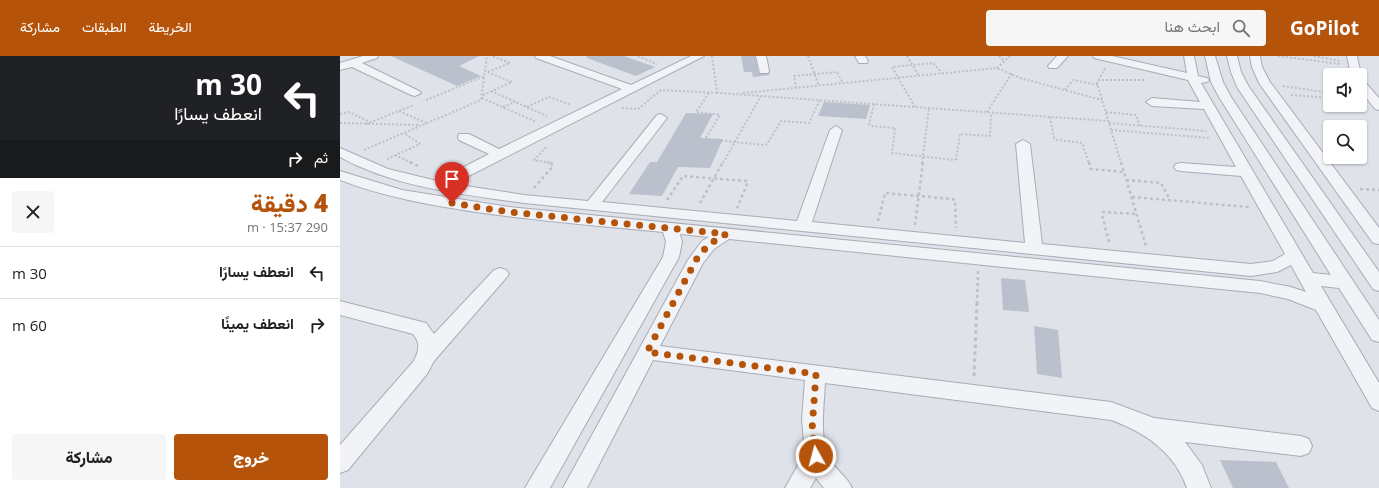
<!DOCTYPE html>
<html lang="ar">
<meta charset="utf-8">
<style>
body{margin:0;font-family:"Open Sans",Vazirmatn,sans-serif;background:#f6f6f6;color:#202124;direction:rtl;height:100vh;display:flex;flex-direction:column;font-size:15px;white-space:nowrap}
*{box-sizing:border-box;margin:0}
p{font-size:13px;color:#757577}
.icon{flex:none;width:22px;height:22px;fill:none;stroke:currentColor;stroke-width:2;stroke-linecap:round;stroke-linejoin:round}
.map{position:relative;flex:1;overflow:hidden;direction:ltr}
.side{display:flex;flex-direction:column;background:#fff;width:340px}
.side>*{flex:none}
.banner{background:#202124;color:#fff;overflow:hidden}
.controls{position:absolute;left:983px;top:12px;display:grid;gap:8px}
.controls a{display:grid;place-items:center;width:44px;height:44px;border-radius:4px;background:#fff;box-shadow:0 1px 3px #0004;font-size:20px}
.pin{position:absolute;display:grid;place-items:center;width:34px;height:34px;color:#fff;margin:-41px -17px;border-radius:50% 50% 50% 0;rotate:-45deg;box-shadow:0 0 4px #0007}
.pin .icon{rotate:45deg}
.me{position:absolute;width:44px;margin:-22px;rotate:353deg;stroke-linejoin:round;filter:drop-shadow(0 0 3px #0008)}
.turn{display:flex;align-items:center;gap:14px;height:84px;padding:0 12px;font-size:18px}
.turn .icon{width:52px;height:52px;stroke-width:2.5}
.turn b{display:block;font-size:28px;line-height:34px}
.then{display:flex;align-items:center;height:38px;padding:0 12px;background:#0003;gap:8px;font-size:15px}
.round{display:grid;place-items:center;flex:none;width:42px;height:42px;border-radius:4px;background:#f6f6f6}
.headline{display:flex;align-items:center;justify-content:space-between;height:68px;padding:0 12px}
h1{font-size:24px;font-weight:800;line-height:30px;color:#b45309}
.primary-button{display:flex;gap:8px;margin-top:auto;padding:8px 12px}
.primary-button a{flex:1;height:46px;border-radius:4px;background:#b45309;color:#fff;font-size:16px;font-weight:800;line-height:46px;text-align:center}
.primary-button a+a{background:#f6f6f6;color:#202124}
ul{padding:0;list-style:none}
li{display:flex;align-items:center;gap:12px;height:52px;padding:0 12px;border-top:1px solid #e0e0e0}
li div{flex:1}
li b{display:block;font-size:15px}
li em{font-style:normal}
header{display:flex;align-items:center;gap:24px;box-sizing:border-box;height:56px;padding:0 20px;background:#b45309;color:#fff}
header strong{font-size:19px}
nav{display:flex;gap:22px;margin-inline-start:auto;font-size:14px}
.search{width:280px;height:36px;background:#f6f6f6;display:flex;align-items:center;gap:10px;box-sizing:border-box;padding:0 14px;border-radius:4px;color:#757577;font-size:15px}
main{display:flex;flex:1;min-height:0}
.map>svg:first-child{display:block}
.building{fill:#bbc0cd}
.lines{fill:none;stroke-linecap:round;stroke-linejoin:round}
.minor-casing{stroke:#a8acb7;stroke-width:2}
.path-far2{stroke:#bdc0c8;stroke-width:2;stroke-dasharray:2 2;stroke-linecap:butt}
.path-far1{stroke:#bdc0c8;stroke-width:2.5;stroke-dasharray:3 3;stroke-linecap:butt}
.path{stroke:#bdc0c8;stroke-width:3;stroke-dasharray:3.5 3.5;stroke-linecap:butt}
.minor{fill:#f2f3f7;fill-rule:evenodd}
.route{stroke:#b45309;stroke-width:7;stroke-dasharray:0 12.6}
</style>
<header>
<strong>GoPilot</strong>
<div class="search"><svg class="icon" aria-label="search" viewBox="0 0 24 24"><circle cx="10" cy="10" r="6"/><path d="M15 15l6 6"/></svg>ابحث هنا</div>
<nav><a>الخريطة</a><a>الطبقات</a><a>مشاركة</a></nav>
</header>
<main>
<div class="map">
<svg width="1039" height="432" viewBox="0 0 1039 432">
<rect width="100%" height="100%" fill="#dfe2e9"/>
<g class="building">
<polygon points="51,0 139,0 119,10 141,20 117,30"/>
<polygon points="247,0 284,0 315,11 296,20 247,2"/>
<polygon points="401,0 415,0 419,18 429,18 430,19 413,21 412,16 404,16"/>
<polygon points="484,46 530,49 526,63 478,60"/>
<polygon points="346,57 373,58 360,82 383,83 370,112 338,111 322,140 289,138 310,106 317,106"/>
<polygon points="661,222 685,224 689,256 663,254"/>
<polygon points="694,270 718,274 722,322 697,318"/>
<polygon points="880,404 936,406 949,432 893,432"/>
</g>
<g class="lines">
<g class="minor-casing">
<g id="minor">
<polygon points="23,0 38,0 37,2 22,7 79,35 81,37 75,40 71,39 12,11 0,14 0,7"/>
<path d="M 195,0 L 210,0 L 291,29 L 351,0 L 364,0 L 113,128 L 184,139 L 248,145 L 317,59 L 321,58 L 327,62 L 262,146 L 457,165 L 490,74 L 496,70 L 502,74 L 472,166 L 685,187 L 676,88 L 683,84 L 690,88 L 702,188 L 911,208 L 933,205 L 945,198 L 901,120 L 841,115 L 836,114 L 834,111 L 836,108 L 841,107 L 896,111 L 864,53 L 812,50 L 806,46 L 812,42 L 860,46 L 848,24 L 754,2 L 753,0 L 772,0 L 847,17 L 844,0 L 854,0 L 858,20 L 867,22 L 869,24 L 867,26 L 861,27 L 973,217 L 991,219 L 879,41 L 871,26 L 865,0 L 875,0 L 883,26 L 891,41 L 1039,264 L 1039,286 L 1032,284 L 999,232 L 981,230 L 1039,327 L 1039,355 L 1032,352 L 976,254 L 948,243 L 920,237 L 389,183 L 374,193 L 363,207 L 320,290 L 771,346 L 814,362 L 961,380 L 969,383 L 972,390 L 969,397 L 961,400 L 845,386 L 862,409 L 871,432 L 847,432 C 835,397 805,376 771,364 L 485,327 C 484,350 479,380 489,402 C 495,414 507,420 512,432 L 484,432 L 476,422 L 470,432 L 445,432 L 465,397 L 462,364 L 465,324 L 313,304 L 247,432 L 223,432 L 348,204 L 362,185 L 369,181 L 340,178 L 342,186 L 339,201 L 210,432 L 185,432 L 323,201 L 326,186 L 323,176 C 261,170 198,165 136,156 C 90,149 44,141 0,124 L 0,115 L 62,134 L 169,151 L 920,225 L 951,231 L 966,236 L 951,209 L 937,216 L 911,220 L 184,147 C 121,138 57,132 0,101 L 0,92 L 48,113 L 97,125 L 149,98 L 119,84 L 118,81 L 119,78 L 129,78 L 159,93 L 282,33 L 196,2 Z"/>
<polygon points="416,0 426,0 429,15 428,17 420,17"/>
<polygon points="515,0 525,0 528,5 527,7 519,7"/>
<polygon points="717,0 728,0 717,12 709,12 708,10"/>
<polygon points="887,0 897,0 901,16 909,31 1039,216 1039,235 1033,233 897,31 891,16"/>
<polygon points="910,0 920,0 922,11 930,26 1039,172 1039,188 1033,187 919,27 912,11"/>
<polygon points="1007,0 1017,0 1021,19 1020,21 1020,19 1011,19"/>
<polygon points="1020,24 1024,25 1039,42 1039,54 1035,53 1020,34"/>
<path d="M 160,212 L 166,214 L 169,218 L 166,222 L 94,305 L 87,318 L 8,414 L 0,417 L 0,389 L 73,306 C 79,296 81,287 73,278 L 0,259 L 0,245 L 86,267 L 94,278 L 154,214 Z"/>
</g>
</g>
<g class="path-far2">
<polyline points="298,0 317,8"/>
<polyline points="372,0 377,36 380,37 768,65"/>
<polyline points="468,0 479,30"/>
<polyline points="567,0 579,20"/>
<polyline points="659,0 664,5"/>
<polyline points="938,0 1000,8"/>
<polyline points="974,0 1000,5"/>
<polyline points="657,12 670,0"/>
<polyline points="765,12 757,27 781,107"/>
<polyline points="148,16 170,7 152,0"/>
<polyline points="758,24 806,24"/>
<polyline points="943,30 990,37"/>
<polyline points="456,32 454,20 497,16 503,27"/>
<polyline points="725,34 733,24 758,29"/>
<polyline points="151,35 207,60"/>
<polyline points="369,37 356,56 380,59 365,83 424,89 427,88 441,65 469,67 480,44"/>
<polyline points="403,37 657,12 680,22 762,44"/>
<polyline points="143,39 172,26 145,15"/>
<polyline points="951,39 990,42"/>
<polyline points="142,42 196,66"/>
<polyline points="86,44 145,20"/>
<polyline points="534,48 529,68 531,70 555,72 552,97 614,104 616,103 620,78 650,80 651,57"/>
<polyline points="163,51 175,46"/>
<polyline points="187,51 209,41 231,49"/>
<polyline points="575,51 552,11 593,7 602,17"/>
<polyline points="282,52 298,53 321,34 379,37"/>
<polyline points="59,55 86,67"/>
<polyline points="647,56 672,17"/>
<polyline points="766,56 796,59 800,70"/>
<polyline points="0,58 9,56 30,66"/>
<polyline points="710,61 714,82 717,84 742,87 749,107"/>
<polyline points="0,67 79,69"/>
<polyline points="769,67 866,75"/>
<polyline points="26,68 74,49"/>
<polyline points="771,74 870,82"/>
<polyline points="206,91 194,104 211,107"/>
<polyline points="24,94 141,44 147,0"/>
<polyline points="55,99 72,107"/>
<polyline points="47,103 80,88 64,77"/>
<polyline points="383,107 421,40"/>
<polyline points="582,107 589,52"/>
</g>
<g class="path-far1">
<polyline points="70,106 78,110"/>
<polyline points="749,106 751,113 784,116"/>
<polyline points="781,106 806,190"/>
<polyline points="786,124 821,127 830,144"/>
<polyline points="194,132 213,110 211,107 207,106"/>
<polyline points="1020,133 1039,134"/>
<polyline points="792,141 909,151"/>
<polyline points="327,144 343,120 406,125 408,126 397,152"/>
<polyline points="360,147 383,106"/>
<polyline points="538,165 545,137 612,143 615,144 616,172"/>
<polyline points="575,169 583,106"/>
<polyline points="769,186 762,159 763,156 797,158"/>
<polyline points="637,248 638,215"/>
</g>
<polyline class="path" points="634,320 637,247"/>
<use href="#minor" class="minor"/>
</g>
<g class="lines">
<polyline class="route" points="112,147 169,156 386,178 368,189 356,204 307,296 476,318 472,374 476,400"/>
</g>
</svg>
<div class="controls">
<a><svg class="icon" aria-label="sound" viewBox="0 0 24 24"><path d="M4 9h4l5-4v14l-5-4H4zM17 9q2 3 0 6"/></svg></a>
<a><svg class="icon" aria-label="search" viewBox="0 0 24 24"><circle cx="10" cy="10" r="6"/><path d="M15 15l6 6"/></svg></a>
</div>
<div class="pin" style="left:112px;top:147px;background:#d93025"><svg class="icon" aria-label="arrive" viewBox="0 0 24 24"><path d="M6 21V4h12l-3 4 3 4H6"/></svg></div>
<svg class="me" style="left:476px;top:400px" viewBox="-20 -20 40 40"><circle r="17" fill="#b45309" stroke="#fff" stroke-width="3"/><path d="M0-11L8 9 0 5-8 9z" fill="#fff"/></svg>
</div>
<section class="side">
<div class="banner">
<div class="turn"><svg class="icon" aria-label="left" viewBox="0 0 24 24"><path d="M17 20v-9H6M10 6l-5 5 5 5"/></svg><div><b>30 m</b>انعطف يسارًا</div></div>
<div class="then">ثم<svg class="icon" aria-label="right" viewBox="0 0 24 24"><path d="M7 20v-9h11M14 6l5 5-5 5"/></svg></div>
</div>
<div class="headline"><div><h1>4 دقيقة</h1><p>290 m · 15:37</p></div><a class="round"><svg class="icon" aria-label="close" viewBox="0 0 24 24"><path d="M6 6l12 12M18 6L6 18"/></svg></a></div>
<ul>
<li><svg class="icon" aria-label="left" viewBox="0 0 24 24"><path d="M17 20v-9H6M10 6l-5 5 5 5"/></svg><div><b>انعطف يسارًا</b></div><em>30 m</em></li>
<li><svg class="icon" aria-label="right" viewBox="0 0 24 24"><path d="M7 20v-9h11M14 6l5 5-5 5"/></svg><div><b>انعطف يمينًا</b></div><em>60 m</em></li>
</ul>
<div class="primary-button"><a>خروج</a><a>مشاركة</a></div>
</section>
</main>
